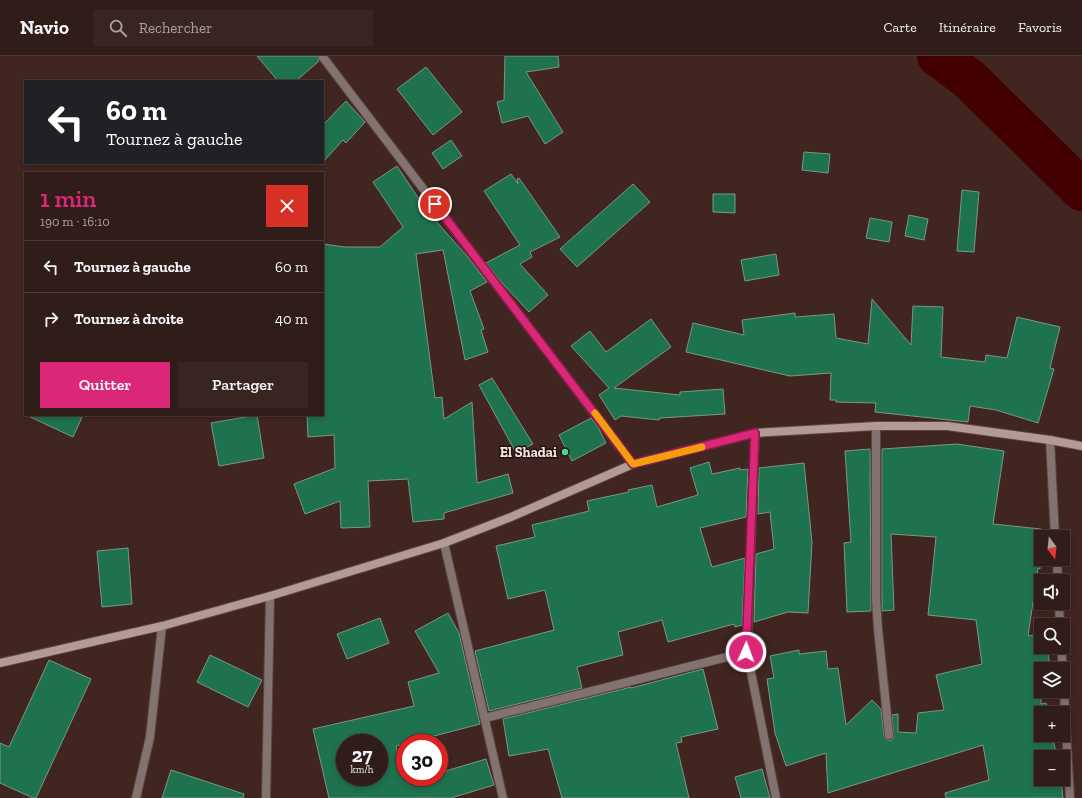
<!DOCTYPE html>
<html lang="fr">
<meta charset="utf-8">
<style>
body{margin:0;font-family:"Zilla Slab",serif;background:#382521;color:#f1f3f6;height:100vh;display:flex;flex-direction:column;font-size:15px;white-space:nowrap}
*{box-sizing:border-box;margin:0}
p{font-size:13px;color:#a8a1a2}
.icon{flex:none;width:22px;height:22px;fill:none;stroke:currentColor;stroke-width:2;stroke-linecap:round;stroke-linejoin:round}
.map{position:relative;flex:1;overflow:hidden}
.drawer{position:absolute;left:24px;top:116px;width:300px;height:244px;display:flex;flex-direction:column;background:#301c18;border-radius:0px;box-shadow:0 2px 6px #0003,0 0 0 1px #4b3a37}
.drawer>*{flex:none}
.banner{position:absolute;left:24px;top:24px;width:300px;height:84px;border-radius:0px;box-shadow:0 2px 6px #0003,0 0 0 1px #4b3a37;background:#202124;color:#fff;overflow:hidden}
.needle{width:26px;rotate:165deg}
.tools{position:absolute;left:1034px;top:474px;display:grid;gap:8px}
.tools a{display:grid;place-items:center;width:36px;height:36px;border-radius:0px;background:#301c18;box-shadow:0 2px 6px #0003,0 0 0 1px #4b3a37;font-size:20px}
.speed{position:absolute;left:336px;top:678px;display:flex;gap:8px;font-size:20px;font-weight:700;text-align:center}
.speed>*{display:grid;place-content:center;width:52px;height:52px;border-radius:50%;background:#301c18;box-shadow:0 2px 6px #0003,0 0 0 1px #4b3a37;line-height:1}
.speed small{font-size:10px;font-weight:400}
.speed .limit{border:6px solid #d22;background:#fff;color:#111}
.pin{position:absolute;display:grid;place-items:center;width:34px;height:34px;color:#fff;margin:-17px;border:2px solid #fff;border-radius:50%;box-shadow:0 1px 4px #0007}
.me{position:absolute;width:44px;margin:-22px;rotate:2deg;stroke-linejoin:round;filter:drop-shadow(0 0 3px #0008)}
.turn{display:flex;align-items:center;gap:14px;height:84px;padding:0 16px;font-size:18px}
.turn .icon{width:52px;height:52px;stroke-width:2.5}
.turn b{display:block;font-size:28px;line-height:34px}
.round{display:grid;place-items:center;flex:none;width:42px;height:42px;border-radius:0px;background:#382521}
.overview{display:flex;align-items:center;justify-content:space-between;height:68px;padding:0 16px}
h1{font-size:24px;font-weight:600;line-height:30px;color:#db2777}
.cta{display:flex;gap:8px;margin-top:auto;padding:8px 16px}
.cta a{flex:1;height:46px;border-radius:0px;background:#db2777;color:#fff;font-size:16px;font-weight:600;line-height:46px;text-align:center}
.cta a+a{background:#382521;color:#f1f3f6}
ul{padding:0;list-style:none}
li{display:flex;align-items:center;gap:12px;height:52px;padding:0 16px;border-top:1px solid #4b3a37}
li div{flex:1}
li b{display:block;font-size:15px}
li em{font-style:normal}
header{display:flex;align-items:center;gap:24px;box-sizing:border-box;height:56px;padding:0 20px;background:#301c18;border-bottom:1px solid #4b3a37}
header strong{font-size:19px}
nav{display:flex;gap:22px;margin-inline-start:auto;font-size:14px}
.search{width:280px;height:36px;background:#382521;display:flex;align-items:center;gap:10px;box-sizing:border-box;padding:0 14px;border-radius:0px;color:#a8a1a2;font-size:15px}
.map>svg:first-child{display:block}
.lines{fill:none;stroke-linecap:round;stroke-linejoin:round}
.river{stroke:#420000;stroke-width:42}
.building{fill:#1e724d;stroke:#7a9887;fill-rule:evenodd}
.street-casing{stroke:#5d443f;stroke-width:10}
.secondary-casing{stroke:#5d443f;stroke-width:10}
.street{stroke:#827370;stroke-width:8}
.secondary{stroke:#b29a95;stroke-width:8}
.route-casing{stroke:#8e194d;stroke-width:10}
.route{stroke:#db2777;stroke-width:7}
.slow{stroke:#f59e0b;stroke-width:7}
.poi-dot{fill:#51d397;stroke:#1e1210;stroke-width:1.5}
.labels{text-anchor:middle;dominant-baseline:central;stroke-width:3;stroke-linejoin:round;paint-order:stroke}
.poi-label{font-size:14px;font-weight:bold;fill:#f8e5e2;stroke:#1e1210;text-anchor:end}
</style>
<header>
<strong>Navio</strong>
<div class="search"><svg class="icon" aria-label="search" viewBox="0 0 24 24"><circle cx="10" cy="10" r="6"/><path d="M15 15l6 6"/></svg>Rechercher</div>
<nav><a>Carte</a><a>Itinéraire</a><a>Favoris</a></nav>
</header>
<div class="map">
<svg width="1082" height="742" viewBox="0 0 1082 742">
<rect width="100%" height="100%" fill="#402520"/>
<g class="lines">
<polyline class="river" points="938,0 969,23 1082,134"/>
</g>
<g class="building">
<polygon points="257,0 317,0 319,5 296,25 278,25"/>
<polygon points="505,0 558,0 559,11 526,16 563,76 545,88 528,60 502,67 497,46 504,44"/>
<polygon points="426,11 462,56 433,79 397,33"/>
<polygon points="346,45 365,66 346,87 343,84 323,106 323,69"/>
<polygon points="451,84 462,100 443,113 432,97"/>
<polygon points="804,96 830,98 828,117 802,114"/>
<polygon points="397,110 427,155 467,200 487,226 470,235 484,273 481,274 488,296 465,304 443,194 416,198 435,342 442,341 444,363 472,346 477,427 508,418 513,437 444,457 444,463 413,466 408,423 368,425 370,471 341,472 340,445 305,458 294,428 335,412 334,379 308,381 307,359 323,359 323,188 345,191 380,191 403,171 373,126"/>
<polygon points="511,118 518,128 517,123 519,122 560,181 530,196 532,201 520,208 548,239 529,256 501,226 486,207 520,189 484,135"/>
<polygon points="633,128 650,146 577,211 560,193"/>
<polygon points="962,134 979,136 974,196 957,195"/>
<polygon points="713,138 735,138 735,157 713,156"/>
<polygon points="909,159 928,163 924,184 905,180"/>
<polygon points="870,162 892,166 889,186 866,182"/>
<polygon points="776,198 779,219 745,225 741,204"/>
<polygon points="872,243 911,289 913,250 943,251 941,301 985,306 986,299 1007,302 1017,261 1060,271 1050,312 1054,313 1038,367 996,354 970,350 968,366 875,356 876,347 836,346 836,344 830,344 831,317 790,320 686,296 693,267 744,279 742,264 795,257 795,261 834,258 836,282 868,288"/>
<polygon points="651,263 671,291 614,332 680,339 680,336 723,333 725,358 660,362 659,364 621,360 615,364 599,339 609,332 571,290 590,275 606,296"/>
<polygon points="492,322 533,388 516,397 479,329"/>
<polygon points="26,359 83,359 73,381"/>
<polygon points="257,359 264,402 219,410 211,367"/>
<polygon points="591,362 598,371 606,387 572,405 559,379"/>
<polygon points="957,388 1004,395 993,468 1041,473 1040,513 1038,512 1028,580 1041,578 1041,591 1047,591 1050,611 1039,612 1041,623 1041,648 1046,647 1048,657 1041,657 1041,679 1052,679 1057,701 1041,701 1041,723 1061,723 1063,742 946,742 945,737 989,724 983,689 828,737 826,697 786,710 775,677 767,623 774,622 770,600 799,594 799,598 826,595 828,613 838,612 846,669 872,644 881,653 884,680 887,684 892,684 894,681 892,659 898,658 898,676 916,677 918,657 944,654 936,619 982,608 976,564 928,559 936,481 891,478 894,554 882,555 882,393"/>
<polygon points="870,393 871,555 847,556 844,487 851,486 845,395"/>
<polygon points="709,406 712,418 740,412 740,414 748,413 746,461 700,472 712,511 745,502 742,569 735,571 734,568 668,586 662,564 618,576 623,599 577,611 582,632 489,655 475,595 554,574 545,534 508,543 496,490 535,481 532,469 589,455 587,445 629,436 628,434 652,429 657,451 698,439 690,412"/>
<polygon points="804,407 812,486 808,557 788,556 754,566 756,498 774,493 770,456 758,458 759,412"/>
<polygon points="128,492 132,548 102,551 97,495"/>
<path d="M 448,557 L 459,577 L 480,668 L 396,690 L 403,721 L 439,721 L 439,717 L 486,703 L 494,729 L 451,742 L 329,742 L 313,673 L 414,650 L 408,626 L 439,617 L 415,575 ZM 345,687 L 379,687 L 379,721 L 345,721 Z"/>
<polygon points="380,562 389,587 347,603 337,578"/>
<polygon points="210,599 262,624 248,651 197,626"/>
<polygon points="49,604 91,623 36,742 33,742 0,727 0,687 9,691"/>
<polygon points="703,613 718,673 681,681 682,686 676,687 689,742 562,742 548,693 509,700 503,663 631,631 631,632"/>
<polygon points="762,713 770,742 741,742 735,721"/>
<polygon points="171,714 244,738 243,742 162,742"/>
</g>
<g class="lines">
<g class="street-casing">
<g id="street">
<polyline points="322,0 633,408"/>
<polyline points="876,370 876,542 878,573 889,679"/>
<polyline points="755,377 747,596 776,742"/>
<polyline points="1050,384 1055,481"/>
<polyline points="444,487 503,742"/>
<polyline points="1057,503 1058,525"/>
<polyline points="1059,547 1060,569"/>
<polyline points="1061,591 1063,613"/>
<polyline points="1063,619 1070,742"/>
<polyline points="485,662 747,596"/>
<polyline points="136,742 150,681 162,570"/>
<polyline points="266,742 270,540"/>
</g>
</g>
<g class="secondary-casing">
<polyline id="secondary" points="0,607 162,570 270,540 444,487 511,461 633,408 755,377 876,370 947,370 1050,384 1082,390"/>
</g>
<use href="#street" class="street"/>
<use href="#secondary" class="secondary"/>
</g>
<g class="lines">
<g class="route-casing">
<polyline id="route" points="435,148 633,408 755,377 746,596"/>
</g>
<use href="#route" class="route"/>
<polyline class="slow" points="595,357 633,408 702,391"/>
</g>
<circle class="poi-dot" cx="565" cy="396" r="4"/>
<g class="labels">
<g class="poi-label">
<text x="557" y="396">El Shadai</text>
</g>
</g>
</svg>
<div class="tools">
<a><svg class="needle" viewBox="-14 -14 28 28"><path d="M0-13l5 13h-10z" fill="#e53935"/><path d="M0 13l5-13h-10z" fill="#a8a1a2"/></svg></a>
<a><svg class="icon" aria-label="sound" viewBox="0 0 24 24"><path d="M4 9h4l5-4v14l-5-4H4zM17 9q2 3 0 6"/></svg></a>
<a><svg class="icon" aria-label="search" viewBox="0 0 24 24"><circle cx="10" cy="10" r="6"/><path d="M15 15l6 6"/></svg></a>
<a><svg class="icon" aria-label="layers" viewBox="0 0 24 24"><path d="M12 4l9 5-9 5-9-5zM3 14l9 5 9-5"/></svg></a>
<a>+</a>
<a>−</a>
</div>
<div class="speed"><div>27<small>km/h</small></div><div class="limit">30</div></div>
<div class="pin" style="left:435px;top:148px;background:#d93025"><svg class="icon" aria-label="arrive" viewBox="0 0 24 24"><path d="M6 21V4h12l-3 4 3 4H6"/></svg></div>
<svg class="me" style="left:746px;top:596px" viewBox="-20 -20 40 40"><circle r="17" fill="#db2777" stroke="#fff" stroke-width="3"/><path d="M0-11L8 9 0 5-8 9z" fill="#fff"/></svg>
<div class="banner">
<div class="turn"><svg class="icon" aria-label="left" viewBox="0 0 24 24"><path d="M17 20v-9H6M10 6l-5 5 5 5"/></svg><div><b>60 m</b>Tournez à gauche</div></div>
</div>
<section class="drawer">
<div class="overview"><div><h1>1 min</h1><p>190 m · 16:10</p></div><a class="round" style="background:#d93025;color:#fff"><svg class="icon" aria-label="close" viewBox="0 0 24 24"><path d="M6 6l12 12M18 6L6 18"/></svg></a></div>
<ul>
<li><svg class="icon" aria-label="left" viewBox="0 0 24 24"><path d="M17 20v-9H6M10 6l-5 5 5 5"/></svg><div><b>Tournez à gauche</b></div><em>60 m</em></li>
<li><svg class="icon" aria-label="right" viewBox="0 0 24 24"><path d="M7 20v-9h11M14 6l5 5-5 5"/></svg><div><b>Tournez à droite</b></div><em>40 m</em></li>
</ul>
<div class="cta"><a>Quitter</a><a>Partager</a></div>
</section>
</div>
